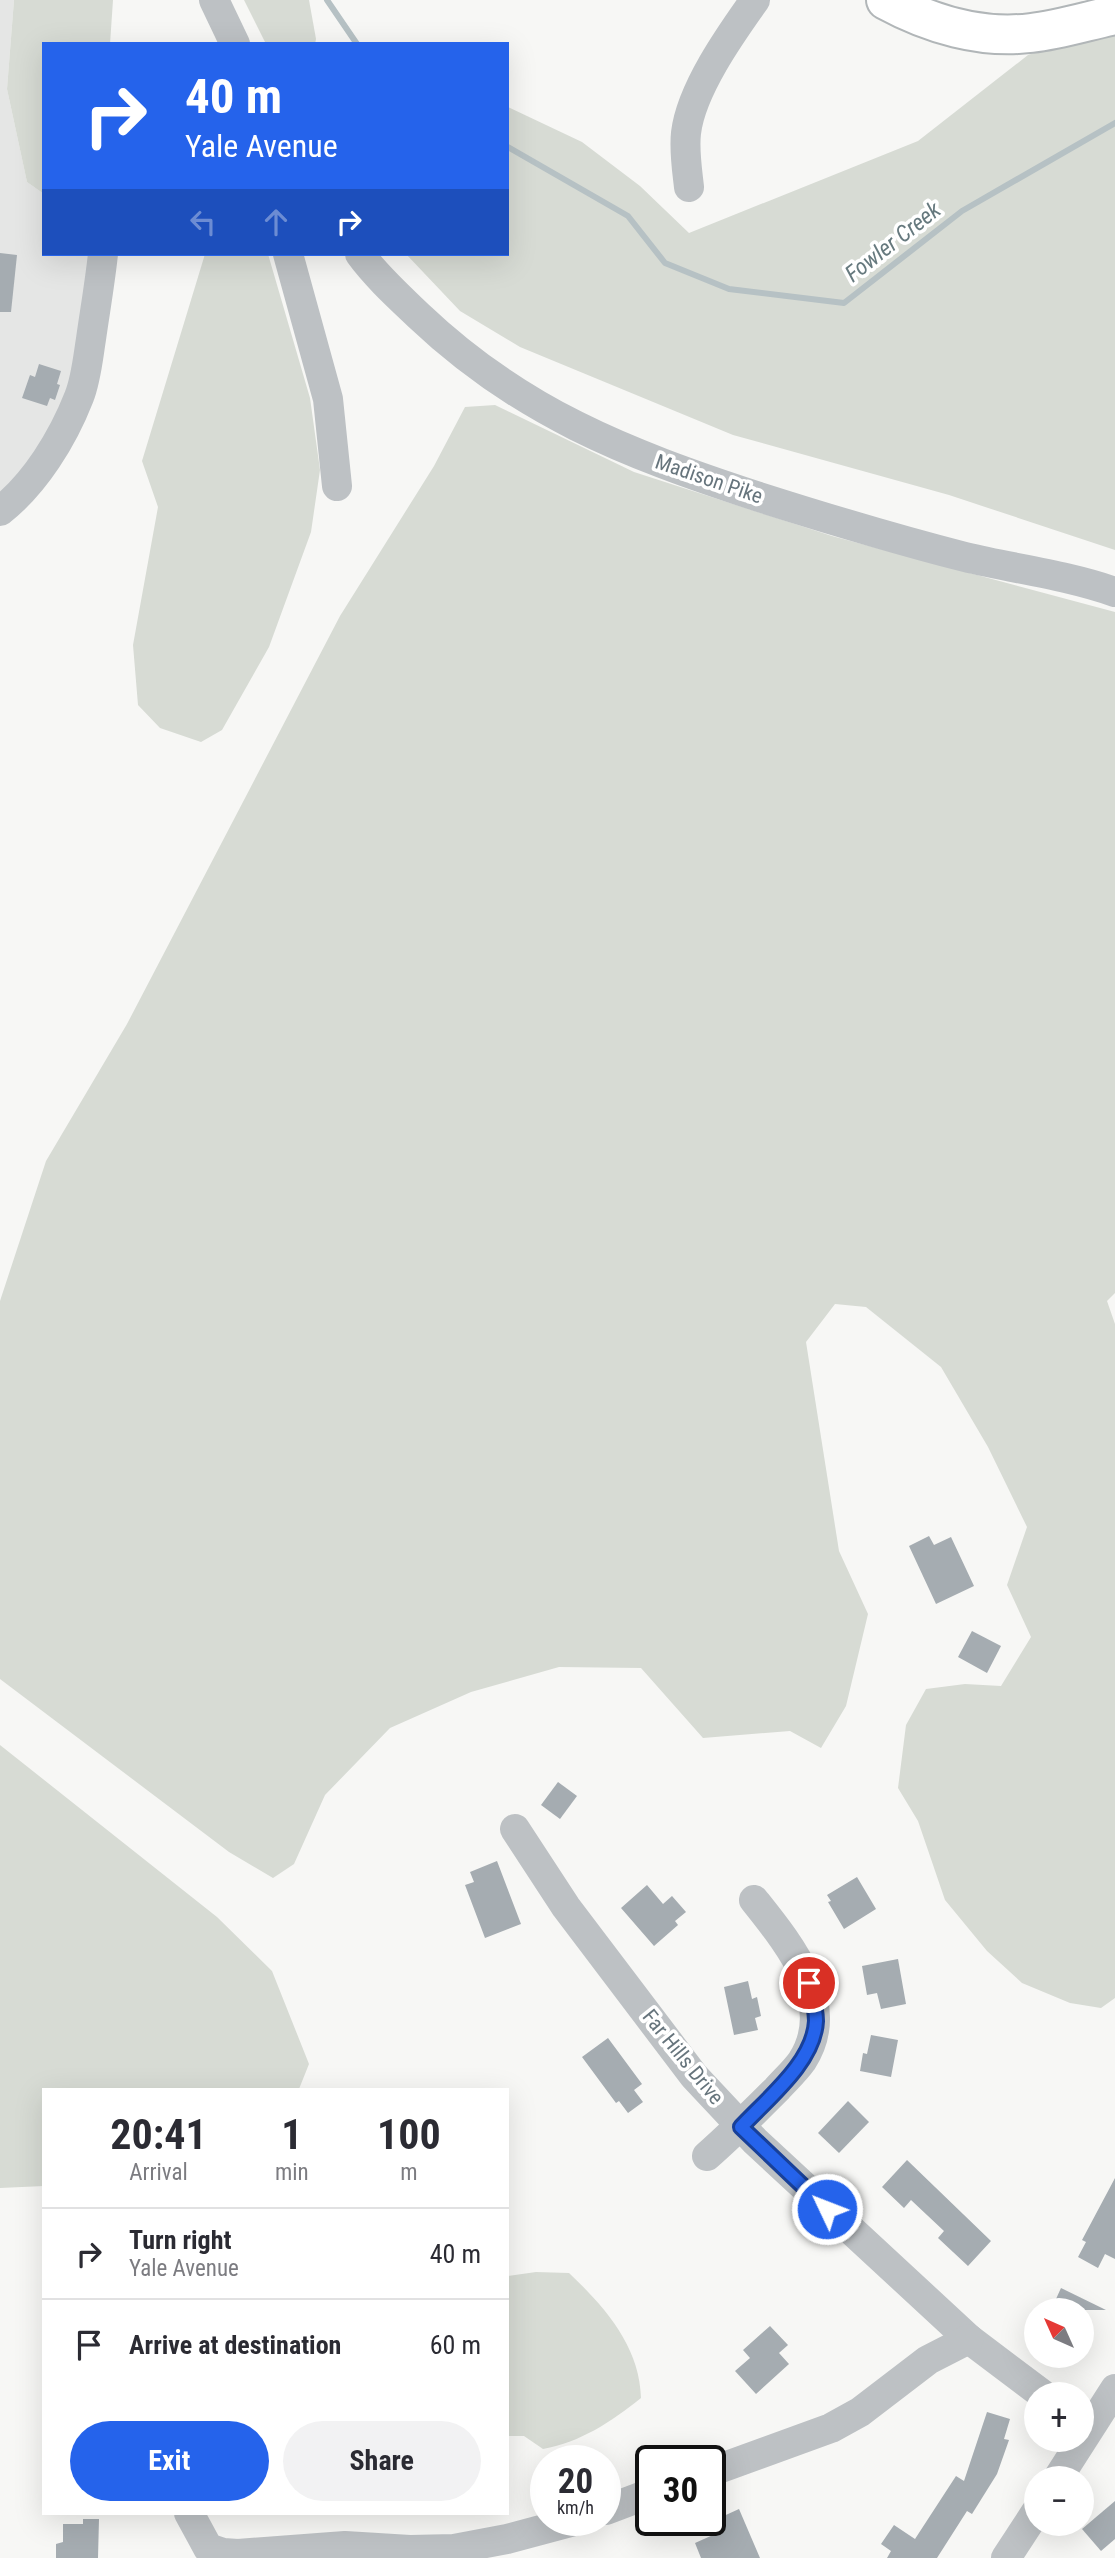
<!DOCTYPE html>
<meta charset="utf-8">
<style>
body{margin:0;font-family:"Roboto Condensed",sans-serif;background:#f2f2f3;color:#2b2b33;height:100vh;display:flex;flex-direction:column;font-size:26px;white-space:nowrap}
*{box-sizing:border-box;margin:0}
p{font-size:23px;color:#7c7c81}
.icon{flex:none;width:38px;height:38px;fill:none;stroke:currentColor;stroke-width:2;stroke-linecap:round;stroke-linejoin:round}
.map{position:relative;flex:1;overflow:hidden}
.details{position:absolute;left:42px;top:2088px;width:467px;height:427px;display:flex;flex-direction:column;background:#fff;border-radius:0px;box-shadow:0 7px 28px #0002}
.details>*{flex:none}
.guide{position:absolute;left:42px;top:42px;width:467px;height:214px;border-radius:0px;box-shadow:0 7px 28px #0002;background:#2563eb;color:#fff;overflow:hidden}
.needle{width:46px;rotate:315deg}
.controls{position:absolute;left:1024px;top:2298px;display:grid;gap:14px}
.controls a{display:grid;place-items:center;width:70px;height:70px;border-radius:50%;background:#fff;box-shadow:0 7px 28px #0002;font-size:35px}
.speed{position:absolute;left:530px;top:2445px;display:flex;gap:14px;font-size:35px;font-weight:700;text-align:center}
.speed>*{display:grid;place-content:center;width:91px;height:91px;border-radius:50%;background:#fff;box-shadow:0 7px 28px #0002;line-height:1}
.speed small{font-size:18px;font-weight:400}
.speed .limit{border:4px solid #111;border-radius:10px;background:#fff;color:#111}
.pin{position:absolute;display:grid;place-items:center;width:60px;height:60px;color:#fff;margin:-30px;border:4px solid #fff;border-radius:50%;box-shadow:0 2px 7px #0007}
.me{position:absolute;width:77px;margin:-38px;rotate:313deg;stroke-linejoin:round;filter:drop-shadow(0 0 5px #0008)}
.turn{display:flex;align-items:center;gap:24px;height:147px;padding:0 28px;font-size:32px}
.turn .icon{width:91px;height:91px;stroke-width:2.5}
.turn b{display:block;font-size:49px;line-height:60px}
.lanes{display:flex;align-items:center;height:66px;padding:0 28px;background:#0003;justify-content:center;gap:35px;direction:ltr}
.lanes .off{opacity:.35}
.eta{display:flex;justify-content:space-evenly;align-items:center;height:119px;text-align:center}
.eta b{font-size:42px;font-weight:700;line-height:49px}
.action{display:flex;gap:14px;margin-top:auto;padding:14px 28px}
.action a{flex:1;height:80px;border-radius:42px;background:#2563eb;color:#fff;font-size:28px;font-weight:700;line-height:80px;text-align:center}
.action a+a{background:#f2f2f3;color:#2b2b33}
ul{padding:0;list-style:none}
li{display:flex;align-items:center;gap:21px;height:91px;padding:0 28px;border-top:2px solid #e1e1e2}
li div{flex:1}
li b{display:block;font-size:26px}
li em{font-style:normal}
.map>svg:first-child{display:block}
.built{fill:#e5e6e5}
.green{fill:#d7dbd4}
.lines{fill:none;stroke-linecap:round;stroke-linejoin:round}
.stream{stroke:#b6c1c4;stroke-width:6}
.building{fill:#a5acb1}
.major-casing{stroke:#b1b6b8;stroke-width:42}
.minor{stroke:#bdc1c4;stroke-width:30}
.major{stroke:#fff;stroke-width:38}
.route-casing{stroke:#184099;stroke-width:18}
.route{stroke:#2563eb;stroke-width:12}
.labels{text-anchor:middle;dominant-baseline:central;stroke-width:7;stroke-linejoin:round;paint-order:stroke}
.street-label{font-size:21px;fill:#66747c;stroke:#fff}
.water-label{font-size:23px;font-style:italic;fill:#66797e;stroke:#fff}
</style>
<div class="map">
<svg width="1115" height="2558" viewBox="0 0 1115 2558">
<rect width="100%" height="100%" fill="#f7f7f5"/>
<polygon class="built" points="0,0 14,0 7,89 27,182 44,194 44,254 103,254 80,395 0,511"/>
<g class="green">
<polygon points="14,0 113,0 110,44 44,44 44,194 27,182 7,89"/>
<polygon points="244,0 309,0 316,39 315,44 266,44"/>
<polygon points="1115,25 1115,550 949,495 733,435 520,347 460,311 406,254 508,254 508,107 582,142 640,186 689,233 918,141 1028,55"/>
<polygon points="205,254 268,254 310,398 320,470 311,532 269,647 222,730 201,742 160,728 138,705 133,645 158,507 142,461"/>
<polygon points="495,405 634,472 832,536 1115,612 1115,1293 1107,1301 1115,1324 1115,1998 1101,2008 1070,2003 1022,1983 987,1951 945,1900 918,1821 898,1788 906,1725 926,1689 965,1684 1001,1686 1031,1637 1007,1585 1027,1527 988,1447 941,1367 866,1307 835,1304 806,1342 839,1551 868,1614 846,1706 821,1748 790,1731 703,1738 641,1668 559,1667 471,1692 390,1728 325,1795 294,1864 273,1878 229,1852 0,1679 0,1301 46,1161 127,1024 340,616 434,466 465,407"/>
<polygon points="0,1745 217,1917 272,1971 309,2064 299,2089 44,2090 44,2186 0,2188"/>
<path d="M 536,2272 L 569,2273 C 605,2307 640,2347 641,2398 C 611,2422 581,2442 543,2449 L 524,2436 L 508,2436 L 508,2276 Z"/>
</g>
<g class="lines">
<g class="stream">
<polyline points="327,0 357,44"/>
<polyline points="508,147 628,216 665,263 729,289 844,303 962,211 1115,123"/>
</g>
</g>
<g class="building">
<polygon points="0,253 17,255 11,312 0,312"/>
<polygon points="39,364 61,371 57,384 60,385 55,400 50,398 47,406 22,398 30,375 35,377"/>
<polygon points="929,1536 934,1545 951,1537 974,1586 936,1604 909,1546"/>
<polygon points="972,1631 1001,1646 987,1673 958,1657"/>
<polygon points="558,1782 577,1796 560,1819 541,1805"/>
<polygon points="497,1861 521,1924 485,1938 465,1885 474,1882 470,1872"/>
<polygon points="857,1877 876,1909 844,1929 828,1902 831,1901 827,1895"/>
<polygon points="647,1885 663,1904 672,1896 686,1912 675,1921 678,1925 654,1946 621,1908"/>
<polygon points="898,1959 906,2004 881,2009 877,1993 867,1995 862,1966"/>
<polygon points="748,1981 752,1999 757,1997 761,2016 755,2018 758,2030 734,2035 724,1987"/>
<polygon points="871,2035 898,2040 891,2077 860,2071 863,2053 867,2054"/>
<polygon points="608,2038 642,2084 634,2090 643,2102 628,2113 619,2101 616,2103 582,2057"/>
<polygon points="848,2101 869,2122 839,2153 818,2133"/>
<polygon points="907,2160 991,2241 968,2266 938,2238 944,2231 911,2200 904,2208 882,2187"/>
<polygon points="1115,2178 1115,2259 1105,2254 1098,2268 1078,2257 1086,2242 1082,2240"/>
<polygon points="1061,2288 1106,2310 1051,2310"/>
<polygon points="770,2326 788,2345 779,2353 789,2364 756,2394 735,2371 750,2358 743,2350"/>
<polygon points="987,2412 1010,2419 1004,2439 1009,2440 997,2474 972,2514 967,2511 937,2558 887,2558 891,2551 881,2544 894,2525 915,2539 956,2476 964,2481"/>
<polygon points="1115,2501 1115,2539 1101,2551 1082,2529"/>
<polygon points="739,2509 760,2558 701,2558 695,2543 722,2531 717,2519"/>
<polygon points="83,2519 99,2519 98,2558 56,2558 56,2544 63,2542 63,2524 83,2524"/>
</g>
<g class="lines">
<g class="major-casing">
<path id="major" d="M 886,0 C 930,24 981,39 1031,33 C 1059,30 1087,21 1115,15"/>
</g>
<g class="minor">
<polyline points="214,0 235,44"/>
<path d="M 689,187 C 687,169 684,151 686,133 C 691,90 730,35 755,0"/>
<polyline points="288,254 328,399 337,486"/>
<path d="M 360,254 C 376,276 398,296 418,315 C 520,412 625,453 756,496 C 825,518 895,539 965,557 C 1015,569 1067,575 1115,592"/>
<path d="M 0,511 C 35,484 63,438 79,397 C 86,380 88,358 91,339 C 95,311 100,282 103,254"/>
<polyline points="515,1829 566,1907 694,2076 755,2141 969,2339 1042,2394"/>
<path d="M 707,2156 C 732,2134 754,2112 777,2089 C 785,2080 795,2071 802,2061 C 839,2004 789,1944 754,1900"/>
<polyline points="710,2472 831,2428 860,2412 928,2360 969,2339"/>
<polyline points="1058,2478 1115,2389"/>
<polyline points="606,2510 651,2493"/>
<polyline points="189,2513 208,2548 223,2553 238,2554 345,2546 410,2550 454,2549 507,2539 578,2520"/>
<polyline points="1006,2558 1036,2512"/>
</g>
<use href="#major" class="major"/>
</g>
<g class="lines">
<g class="route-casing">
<path id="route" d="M 809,1983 C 812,1995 816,2008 816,2021 C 814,2062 768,2098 741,2127 L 827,2209"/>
</g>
<use href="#route" class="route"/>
</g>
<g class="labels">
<g class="street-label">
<text transform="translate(709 479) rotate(19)">Madison Pike</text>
<text transform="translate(683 2057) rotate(51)">Far Hills Drive</text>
</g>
<g class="water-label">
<text transform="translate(893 242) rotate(-38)">Fowler Creek</text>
</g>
</g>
</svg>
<div class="controls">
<a><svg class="needle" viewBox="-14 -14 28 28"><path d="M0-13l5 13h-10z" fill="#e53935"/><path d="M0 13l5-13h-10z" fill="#7c7c81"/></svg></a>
<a>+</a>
<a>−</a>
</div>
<div class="speed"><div>20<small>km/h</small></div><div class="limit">30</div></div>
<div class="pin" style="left:809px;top:1983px;background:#d93025"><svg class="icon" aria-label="arrive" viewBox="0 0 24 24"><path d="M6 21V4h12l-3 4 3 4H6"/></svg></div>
<svg class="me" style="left:827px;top:2209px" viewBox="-20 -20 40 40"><circle r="17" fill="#2563eb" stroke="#fff" stroke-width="3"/><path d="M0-11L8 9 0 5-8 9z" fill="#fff"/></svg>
<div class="guide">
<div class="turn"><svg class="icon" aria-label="right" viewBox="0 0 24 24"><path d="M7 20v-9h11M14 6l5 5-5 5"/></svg><div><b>40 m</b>Yale Avenue</div></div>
<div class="lanes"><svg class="icon off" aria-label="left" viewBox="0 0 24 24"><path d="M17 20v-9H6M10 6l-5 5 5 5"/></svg><svg class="icon off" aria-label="ahead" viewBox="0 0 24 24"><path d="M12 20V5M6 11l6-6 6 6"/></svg><svg class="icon" aria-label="right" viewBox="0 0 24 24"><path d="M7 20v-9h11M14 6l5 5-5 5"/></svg></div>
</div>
<section class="details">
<div class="eta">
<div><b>20:41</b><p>Arrival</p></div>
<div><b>1</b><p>min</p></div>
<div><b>100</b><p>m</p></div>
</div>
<ul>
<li><svg class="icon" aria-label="right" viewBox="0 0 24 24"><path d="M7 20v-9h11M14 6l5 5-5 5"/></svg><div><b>Turn right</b><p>Yale Avenue</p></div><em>40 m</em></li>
<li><svg class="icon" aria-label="arrive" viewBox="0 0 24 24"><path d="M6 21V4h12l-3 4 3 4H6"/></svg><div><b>Arrive at destination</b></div><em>60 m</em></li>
</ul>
<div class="action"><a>Exit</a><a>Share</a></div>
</section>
</div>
